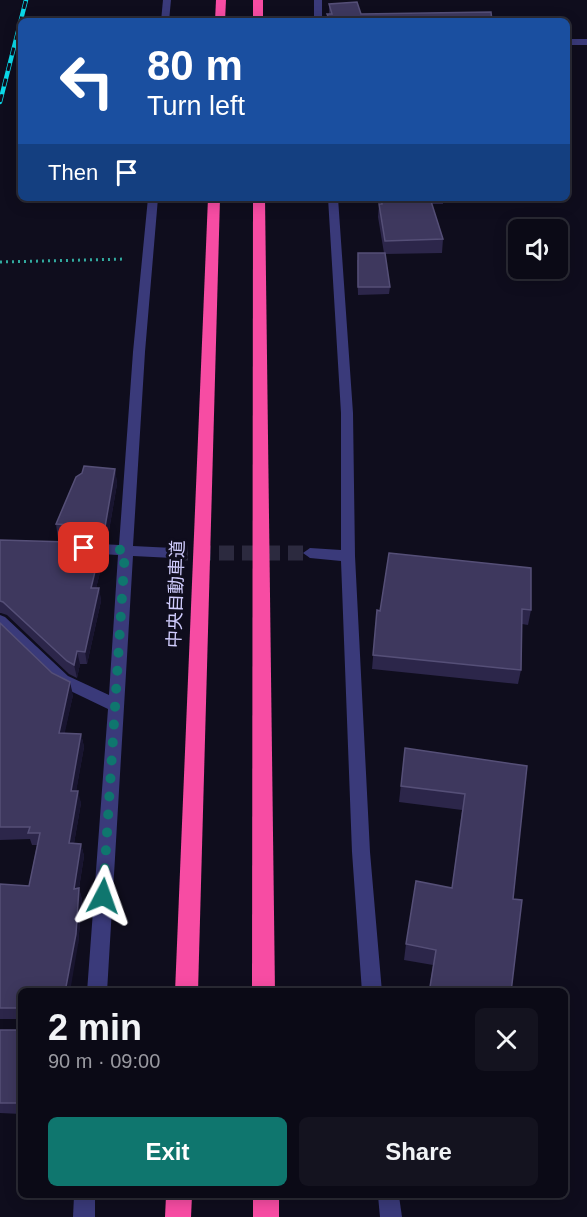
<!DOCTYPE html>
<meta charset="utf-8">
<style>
body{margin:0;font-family:Arial,"Noto Sans JP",sans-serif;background:#14131f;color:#f1f3f6;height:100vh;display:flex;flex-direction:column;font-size:22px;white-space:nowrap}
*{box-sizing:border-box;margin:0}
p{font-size:20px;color:#9a9aa1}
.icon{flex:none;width:33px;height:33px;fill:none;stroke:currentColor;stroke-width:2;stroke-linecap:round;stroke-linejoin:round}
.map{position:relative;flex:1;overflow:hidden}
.details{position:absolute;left:18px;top:988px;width:550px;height:210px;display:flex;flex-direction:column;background:#0b0a16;border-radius:9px;box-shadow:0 3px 15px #0003,0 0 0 2px #2b2b35}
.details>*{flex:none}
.hud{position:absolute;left:18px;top:18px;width:552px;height:183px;border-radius:9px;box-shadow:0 3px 15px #0003,0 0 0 2px #2b2b35;background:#1a4fa0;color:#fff;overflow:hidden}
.buttons{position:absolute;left:508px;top:219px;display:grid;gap:12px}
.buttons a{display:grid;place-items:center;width:60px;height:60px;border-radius:9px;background:#0b0a16;box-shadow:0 3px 15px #0003,0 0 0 2px #2b2b35;font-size:30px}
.pin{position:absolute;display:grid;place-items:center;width:51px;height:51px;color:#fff;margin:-26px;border-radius:12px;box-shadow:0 3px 9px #0006}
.me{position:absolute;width:66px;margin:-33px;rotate:4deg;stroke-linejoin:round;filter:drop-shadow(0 0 4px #0008)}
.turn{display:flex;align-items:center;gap:21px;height:126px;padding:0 30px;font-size:27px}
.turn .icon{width:78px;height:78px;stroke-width:2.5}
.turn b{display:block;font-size:42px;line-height:51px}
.then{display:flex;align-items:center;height:57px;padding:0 30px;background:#0003;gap:12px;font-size:22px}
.round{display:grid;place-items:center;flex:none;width:63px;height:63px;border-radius:9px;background:#14131f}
.overview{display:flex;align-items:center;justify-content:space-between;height:102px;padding:0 30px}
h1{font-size:36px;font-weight:800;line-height:45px}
.button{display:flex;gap:12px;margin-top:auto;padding:12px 30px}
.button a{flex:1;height:69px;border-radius:9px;background:#0f766e;color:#fff;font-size:24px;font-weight:800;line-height:69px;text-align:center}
.button a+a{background:#14131f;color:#f1f3f6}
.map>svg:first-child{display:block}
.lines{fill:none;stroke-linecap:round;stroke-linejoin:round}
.minor-tunnel{stroke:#2c2a3f;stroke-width:15;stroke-dasharray:15 8;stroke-linecap:butt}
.path{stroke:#32aa9f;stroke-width:3;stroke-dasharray:2 4;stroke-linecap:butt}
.minor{fill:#3a3a7a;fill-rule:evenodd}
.highway{fill:#f74ca3;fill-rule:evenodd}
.rail-casing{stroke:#0bdaea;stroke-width:4.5}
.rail{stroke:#0f0d1d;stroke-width:3;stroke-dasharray:8;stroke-linecap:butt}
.wall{fill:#2c264a}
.shaded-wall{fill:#191530}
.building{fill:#3e385e;stroke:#554f77;stroke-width:1.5}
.route{stroke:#0f766e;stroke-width:10;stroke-dasharray:0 18}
.labels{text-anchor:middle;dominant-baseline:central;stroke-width:6;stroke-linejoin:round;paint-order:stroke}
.street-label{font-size:18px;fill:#d0ccfd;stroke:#0f0d1d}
</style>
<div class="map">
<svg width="587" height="1217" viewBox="0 0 587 1217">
<rect width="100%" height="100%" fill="#0f0d1d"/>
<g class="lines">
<polyline class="minor-tunnel" points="173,553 310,553"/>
<polyline class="path" points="0,262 126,259"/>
<g class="minor">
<polygon points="163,0 171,0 169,21 161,21"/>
<rect x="314" y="0" width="8" height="21"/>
<rect x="567" y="39" width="20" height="6"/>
<polygon points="148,198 158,198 145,352 133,546 173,548 180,553 173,558 133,556 107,992 87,992 108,709 56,684 0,630 0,615 5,617 68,676 109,695 118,555 83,553 76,548 83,543 119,545 133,352"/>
<polygon points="328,198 338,198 353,413 355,556 370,852 382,992 362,992 352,852 341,561 310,558 303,553 310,548 341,550 341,413"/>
<polygon points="74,1196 95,1196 95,1217 73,1217"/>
<polygon points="378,1196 399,1196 402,1217 380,1217"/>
</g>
<g class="highway">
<polygon points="216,0 226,0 225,21 215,21"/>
<rect x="253" y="0" width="10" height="21"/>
<polygon points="208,198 220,198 198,992 175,992"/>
<polygon points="253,198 265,198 275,992 252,992"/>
<polygon points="166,1196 192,1196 191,1217 165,1217"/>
<rect x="253" y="1196" width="26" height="21"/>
</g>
<g class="rail-casing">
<polyline id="rail" points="0,102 26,0"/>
</g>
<use href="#rail" class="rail"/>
</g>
<g class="wall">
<polygon points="329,4 361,14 492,21 327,21 327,14 329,14"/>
<polygon points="381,198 511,198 511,202 443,200 443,204 431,204 443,239 442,253 385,254 390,287 389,294 358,295 357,260 384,253 378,217 379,204 381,204"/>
<polygon points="115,469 117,484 107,542 58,539 56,524"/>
<polygon points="0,540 104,556 96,588 99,588 101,601 87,664 80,664 77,678 69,674 7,615 1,613 0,613"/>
<polygon points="389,553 531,610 528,625 522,624 521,670 518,684 372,669 377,610 380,611"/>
<polygon points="0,623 73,695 64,734 81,734 84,747 76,791 81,803 74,843 81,844 84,856 79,888 82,900 78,945 21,992 21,1114 0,1113 0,1030 19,1030 19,1019 0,1019 0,884 29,886 37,845 32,845 30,839 0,840"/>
<polygon points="405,748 527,766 513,899 511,992 429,992 433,965 404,960 406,944 452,888 462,810 399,802"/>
</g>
<g class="shaded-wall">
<polygon points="115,469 117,484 107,542 105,527"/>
<polygon points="102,543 104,556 93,601 91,588"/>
<polygon points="99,588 101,601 87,664 85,652"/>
<polygon points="77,651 80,664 77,678 74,665"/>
<polygon points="70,682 73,695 62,746 59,733"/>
<polygon points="81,734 84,747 74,803 71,791"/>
<polygon points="78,791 81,803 72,855 69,843"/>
<polygon points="81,844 84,856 77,900 74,889"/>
<polygon points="79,888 82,900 78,945 70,992 65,992"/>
</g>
<g class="building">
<polygon points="357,2 361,14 491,12 492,21 330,21 327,14 332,14 329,4"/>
<polygon points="382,198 430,198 443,239 385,241 379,204 382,204"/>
<polygon points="358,253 385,253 390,287 358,287"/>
<polygon points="84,466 115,469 105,527 56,524 76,477 82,473"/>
<polygon points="0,540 102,543 91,588 99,588 85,652 77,651 74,665 67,661 3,602 0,601"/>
<polygon points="389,553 531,568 531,610 522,609 521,670 373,655 377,610 380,611"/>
<polygon points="0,623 52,673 70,682 59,733 81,734 71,791 78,791 69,843 81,844 74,889 79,888 76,934 65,992 21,992 21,1103 0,1103 0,1030 19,1030 19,1008 0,1008 0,884 29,886 40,833 28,833 30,827 0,827"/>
<polygon points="405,748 527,766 513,899 522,900 511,992 455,992 430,987 436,950 406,944 416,881 452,888 465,794 401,786"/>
</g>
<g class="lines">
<polyline class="route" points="84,548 125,550 103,896"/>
</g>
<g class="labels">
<g class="street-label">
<text transform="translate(176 594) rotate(-88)">中央自動車道</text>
</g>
</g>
</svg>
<div class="buttons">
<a><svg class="icon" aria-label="sound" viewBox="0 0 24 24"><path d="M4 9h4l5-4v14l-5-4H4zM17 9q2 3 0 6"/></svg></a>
</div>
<div class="pin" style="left:84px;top:548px;background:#d93025"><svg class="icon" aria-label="arrive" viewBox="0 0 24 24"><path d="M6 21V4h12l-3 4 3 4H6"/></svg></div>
<svg class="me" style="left:103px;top:896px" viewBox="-20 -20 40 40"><path d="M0-17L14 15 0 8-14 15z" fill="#0f766e" stroke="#fff" stroke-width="4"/></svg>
<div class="hud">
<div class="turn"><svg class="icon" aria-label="left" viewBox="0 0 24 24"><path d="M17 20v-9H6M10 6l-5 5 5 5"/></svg><div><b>80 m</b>Turn left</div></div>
<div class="then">Then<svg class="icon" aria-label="arrive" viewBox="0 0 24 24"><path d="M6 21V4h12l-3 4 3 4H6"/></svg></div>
</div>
<section class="details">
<div class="overview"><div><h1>2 min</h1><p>90 m · 09:00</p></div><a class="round"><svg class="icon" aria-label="close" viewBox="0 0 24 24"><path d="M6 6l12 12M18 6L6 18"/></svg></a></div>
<div class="button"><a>Exit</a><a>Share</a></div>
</section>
</div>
